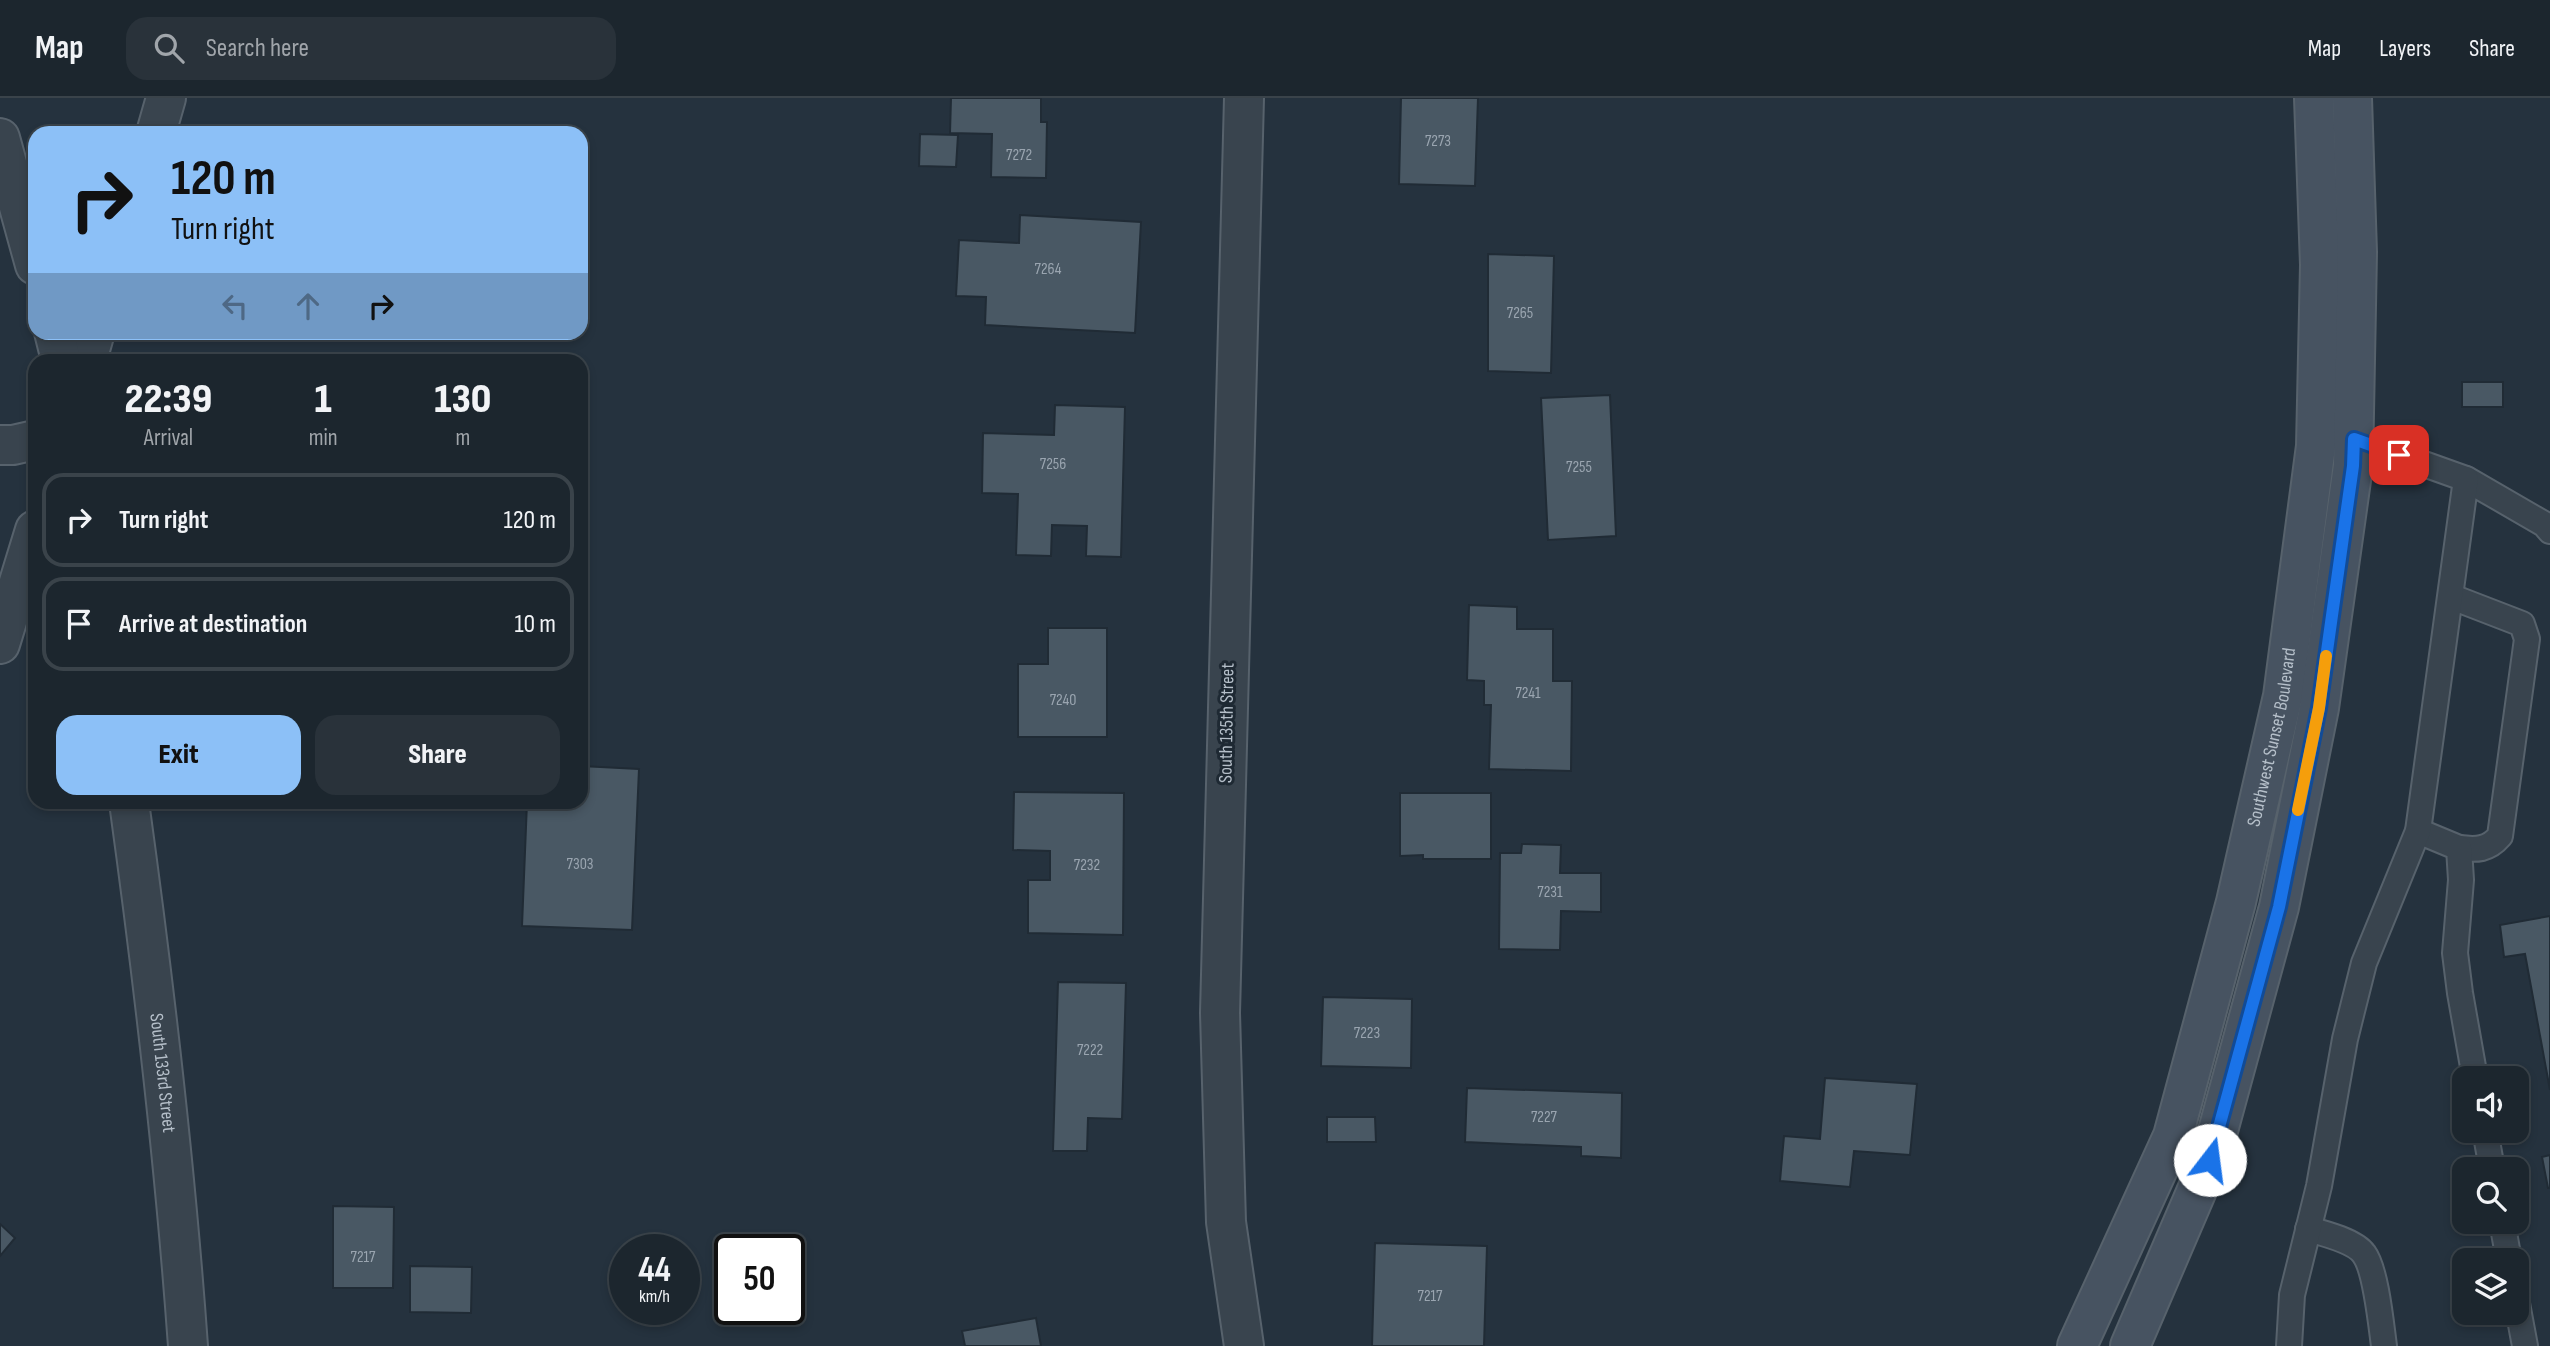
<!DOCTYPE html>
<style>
body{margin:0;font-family:"Sofia Sans Condensed",sans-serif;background:#29323a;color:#f1f3f6;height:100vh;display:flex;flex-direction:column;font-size:26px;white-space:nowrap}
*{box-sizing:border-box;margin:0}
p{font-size:23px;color:#a0a5aa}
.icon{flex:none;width:38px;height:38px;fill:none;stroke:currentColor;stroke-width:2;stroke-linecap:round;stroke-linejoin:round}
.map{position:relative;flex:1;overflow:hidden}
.drawer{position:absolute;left:28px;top:256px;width:560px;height:455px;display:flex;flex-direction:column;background:#1c262e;border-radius:21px;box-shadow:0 4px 10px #0003,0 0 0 2px #3a434a}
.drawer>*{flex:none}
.hud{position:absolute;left:28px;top:28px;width:560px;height:214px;border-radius:21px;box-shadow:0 4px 10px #0003,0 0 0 2px #3a434a;background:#8cc0f7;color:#111;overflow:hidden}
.tools{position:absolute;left:2452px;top:968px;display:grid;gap:14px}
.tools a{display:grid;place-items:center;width:77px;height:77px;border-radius:14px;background:#1c262e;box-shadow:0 4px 10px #0003,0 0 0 2px #3a434a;font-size:35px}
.speed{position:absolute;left:609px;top:1136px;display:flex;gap:14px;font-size:35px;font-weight:700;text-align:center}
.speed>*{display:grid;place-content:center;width:91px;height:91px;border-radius:50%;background:#1c262e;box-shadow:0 4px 10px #0003,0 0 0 2px #3a434a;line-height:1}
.speed small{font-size:18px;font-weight:400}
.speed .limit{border:4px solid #111;border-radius:10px;background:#fff;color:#111}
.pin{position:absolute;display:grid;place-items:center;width:60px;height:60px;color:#fff;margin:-30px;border-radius:14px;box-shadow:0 4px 10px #0006}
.me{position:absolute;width:77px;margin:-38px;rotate:15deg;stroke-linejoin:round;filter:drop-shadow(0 0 5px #0008)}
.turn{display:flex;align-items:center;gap:24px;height:147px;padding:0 28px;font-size:32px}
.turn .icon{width:91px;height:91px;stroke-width:2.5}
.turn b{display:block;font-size:49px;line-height:60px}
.lanes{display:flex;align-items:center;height:66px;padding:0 28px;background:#0003;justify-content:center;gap:35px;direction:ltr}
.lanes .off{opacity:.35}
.eta{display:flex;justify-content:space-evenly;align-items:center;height:119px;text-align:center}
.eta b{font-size:42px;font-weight:800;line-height:49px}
.cta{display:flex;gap:14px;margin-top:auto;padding:14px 28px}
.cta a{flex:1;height:80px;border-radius:21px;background:#8cc0f7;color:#111;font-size:28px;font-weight:800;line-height:80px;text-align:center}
.cta a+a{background:#29323a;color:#f1f3f6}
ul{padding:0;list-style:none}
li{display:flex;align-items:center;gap:21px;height:94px;margin:0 14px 10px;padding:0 14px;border:4px solid #3a434a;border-radius:21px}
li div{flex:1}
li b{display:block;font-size:26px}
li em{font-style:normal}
header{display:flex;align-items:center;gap:42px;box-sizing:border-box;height:98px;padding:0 35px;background:#1c262e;border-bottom:2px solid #3a434a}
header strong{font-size:33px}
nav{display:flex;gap:38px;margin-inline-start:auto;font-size:24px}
.search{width:490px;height:63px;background:#29323a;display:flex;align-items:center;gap:18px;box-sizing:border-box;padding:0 24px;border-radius:21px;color:#a0a5aa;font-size:26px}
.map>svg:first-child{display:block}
.building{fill:#495864;stroke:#202b35;stroke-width:2}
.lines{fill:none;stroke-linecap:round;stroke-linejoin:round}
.service-casing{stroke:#57626c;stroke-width:28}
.minor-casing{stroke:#57626c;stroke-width:42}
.tertiary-casing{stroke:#57626c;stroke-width:42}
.secondary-casing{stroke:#57626c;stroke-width:42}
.service{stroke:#39444e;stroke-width:24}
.minor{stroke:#39444e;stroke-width:38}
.tertiary{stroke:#39444e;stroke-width:38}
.secondary{stroke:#475361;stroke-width:38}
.route-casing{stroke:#114b97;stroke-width:18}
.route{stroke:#1a73e8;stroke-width:12}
.slow{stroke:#f59e0b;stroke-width:12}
.labels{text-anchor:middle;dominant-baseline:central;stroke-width:6;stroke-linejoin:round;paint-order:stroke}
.number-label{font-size:16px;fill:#9aa5b0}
.street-label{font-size:19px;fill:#b5bfc9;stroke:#1e2933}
</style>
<header>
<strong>Map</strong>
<div class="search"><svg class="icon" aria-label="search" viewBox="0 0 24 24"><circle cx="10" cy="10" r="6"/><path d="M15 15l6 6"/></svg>Search here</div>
<nav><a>Map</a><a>Layers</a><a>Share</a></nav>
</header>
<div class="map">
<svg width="2550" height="1248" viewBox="0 0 2550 1248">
<rect width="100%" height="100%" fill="#25323e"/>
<g class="building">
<polygon points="951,0 1041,0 1041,24 1047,24 1046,80 991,79 992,36 950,35"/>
<polygon points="1401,0 1478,0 1475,88 1399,86"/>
<polygon points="920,36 958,37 956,69 919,68"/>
<polygon points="1020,117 1141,124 1135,235 985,227 986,199 956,198 959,142 1019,145"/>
<polygon points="1488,156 1554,158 1551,275 1488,273"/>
<rect x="2462" y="284" width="41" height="25"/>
<polygon points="1610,297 1616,438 1548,442 1541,300"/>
<polygon points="1055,307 1125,309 1121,459 1086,458 1087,428 1052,427 1051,458 1016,457 1018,396 982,395 983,335 1054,337"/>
<polygon points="1469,507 1517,509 1517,531 1553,531 1553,583 1572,583 1571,673 1489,671 1491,607 1484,607 1484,583 1467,582"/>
<polygon points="1048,530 1107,530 1107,639 1018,639 1018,566 1048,566"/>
<polygon points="581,668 639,671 632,832 522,828 527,704 581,704"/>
<polygon points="1014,694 1124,695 1123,837 1028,835 1028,782 1050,782 1050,753 1013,752"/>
<polygon points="1400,695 1491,695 1491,761 1423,761 1423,757 1400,758"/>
<polygon points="1522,746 1561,747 1560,775 1601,775 1601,814 1561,813 1560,852 1499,851 1500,755 1521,755"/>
<polygon points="2550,818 2550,992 2525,856 2504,859 2500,827"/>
<polygon points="1058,884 1126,885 1122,1021 1088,1020 1087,1053 1053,1053"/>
<polygon points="1323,899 1412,901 1411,970 1321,968"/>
<polygon points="1825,980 1917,986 1910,1057 1854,1053 1850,1089 1780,1083 1784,1038 1820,1041"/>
<polygon points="1467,990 1622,995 1621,1060 1581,1058 1581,1049 1465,1044"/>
<polygon points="1327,1019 1375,1019 1376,1044 1327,1044"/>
<polygon points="2550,1057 2550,1090 2548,1090 2542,1059"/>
<polygon points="333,1108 394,1109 393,1190 333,1190"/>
<polygon points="0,1126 15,1140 0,1158"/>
<polygon points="1375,1145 1487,1148 1484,1248 1372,1248"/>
<polygon points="410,1168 472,1169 471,1215 410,1214"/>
<polygon points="1036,1220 1041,1248 965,1248 962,1233"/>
</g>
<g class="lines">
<g class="service-casing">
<g id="service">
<polyline points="2466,381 2544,426 2550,433"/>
<path d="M 2452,499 L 2522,526 L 2527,541 L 2500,738 C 2488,752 2477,752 2459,750"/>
<polyline points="2418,733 2459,750 2461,782 2455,855 2460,895 2475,980"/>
<polyline points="2485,1032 2492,1071"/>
<polyline points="2502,1124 2509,1162"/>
<path d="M 2308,1131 C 2323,1135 2355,1143 2364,1156 C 2376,1172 2381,1226 2384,1248"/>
<polyline points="2516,1200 2525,1248"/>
<polyline points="2289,1248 2292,1197 2319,1088 2345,941 2364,865 2418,733 2466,381 2354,341"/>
</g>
</g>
<g class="minor-casing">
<g id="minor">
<polyline points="1244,0 1220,915 1226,1124 1244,1248"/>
<polyline points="156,35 166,0"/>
<polyline points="87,262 95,234"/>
<polyline points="0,347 13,347 35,342"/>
<polyline points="0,546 35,432"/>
</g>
</g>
<g class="tertiary-casing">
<g id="tertiary">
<polyline points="0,40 35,167"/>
<polyline points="54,234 61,262"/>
<path id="s1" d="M 129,704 C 154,885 175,1066 188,1248"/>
</g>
</g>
<g class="secondary-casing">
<g id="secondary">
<path id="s2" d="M 2077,1248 L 2173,1038 L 2236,804 L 2283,598 L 2316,348 L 2320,167 L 2314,0"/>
<polyline points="2130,1248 2210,1062 2279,809 2319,610 2353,368 2357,154 2352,0"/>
</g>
</g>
<use href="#service" class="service"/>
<use href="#minor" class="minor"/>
<use href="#tertiary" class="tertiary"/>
<use href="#secondary" class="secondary"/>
</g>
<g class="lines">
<g class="route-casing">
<polyline id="route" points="2210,1062 2279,809 2319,610 2353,368 2354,341 2399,357"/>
</g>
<use href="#route" class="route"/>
<polyline class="slow" points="2298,712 2319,610 2326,558"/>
</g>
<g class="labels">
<g class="number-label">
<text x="1438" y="43">7273</text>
<text x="1019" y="57">7272</text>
<text x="1048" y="171">7264</text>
<text x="1520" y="215">7265</text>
<text x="1053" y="366">7256</text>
<text x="1579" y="369">7255</text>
<text x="1528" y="595">7241</text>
<text x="1063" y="602">7240</text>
<text x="580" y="766">7303</text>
<text x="1087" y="767">7232</text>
<text x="1550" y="794">7231</text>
<text x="1367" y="935">7223</text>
<text x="1090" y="952">7222</text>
<text x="1544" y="1019">7227</text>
<text x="363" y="1159">7217</text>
<text x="1430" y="1198">7217</text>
</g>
<g class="street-label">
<text transform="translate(1227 625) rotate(-89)">South 135th Street</text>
<text stroke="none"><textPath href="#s2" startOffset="642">Southwest Sunset Boulevard</textPath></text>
<text stroke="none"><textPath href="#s1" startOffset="273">South 133rd Street</textPath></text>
</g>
</g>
</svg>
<div class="tools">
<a><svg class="icon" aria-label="sound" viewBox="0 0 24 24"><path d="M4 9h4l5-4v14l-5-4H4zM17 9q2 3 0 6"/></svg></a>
<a><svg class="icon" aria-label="search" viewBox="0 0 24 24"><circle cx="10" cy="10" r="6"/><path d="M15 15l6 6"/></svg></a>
<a><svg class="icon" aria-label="layers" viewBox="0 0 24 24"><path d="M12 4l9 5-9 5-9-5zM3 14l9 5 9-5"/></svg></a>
</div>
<div class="speed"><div>44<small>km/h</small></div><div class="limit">50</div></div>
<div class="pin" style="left:2399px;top:357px;background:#d93025"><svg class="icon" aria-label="arrive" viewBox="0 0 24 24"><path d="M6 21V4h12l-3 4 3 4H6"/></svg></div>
<svg class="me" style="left:2210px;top:1062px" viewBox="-20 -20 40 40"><circle r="19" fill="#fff"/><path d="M0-13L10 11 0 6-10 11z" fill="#1a73e8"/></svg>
<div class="hud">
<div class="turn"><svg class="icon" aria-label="right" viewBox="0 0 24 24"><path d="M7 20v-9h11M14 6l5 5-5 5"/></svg><div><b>120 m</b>Turn right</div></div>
<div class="lanes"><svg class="icon off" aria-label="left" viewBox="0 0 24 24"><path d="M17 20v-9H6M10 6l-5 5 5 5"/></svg><svg class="icon off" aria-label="ahead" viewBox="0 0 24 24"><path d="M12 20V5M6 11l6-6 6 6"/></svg><svg class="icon" aria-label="right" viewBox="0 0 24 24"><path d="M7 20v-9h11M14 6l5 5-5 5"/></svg></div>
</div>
<section class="drawer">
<div class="eta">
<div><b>22:39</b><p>Arrival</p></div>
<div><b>1</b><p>min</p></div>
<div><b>130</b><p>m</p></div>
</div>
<ul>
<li><svg class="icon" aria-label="right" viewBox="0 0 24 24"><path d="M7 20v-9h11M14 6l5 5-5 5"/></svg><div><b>Turn right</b></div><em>120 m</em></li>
<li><svg class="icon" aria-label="arrive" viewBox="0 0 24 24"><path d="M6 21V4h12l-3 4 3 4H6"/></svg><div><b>Arrive at destination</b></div><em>10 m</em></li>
</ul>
<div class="cta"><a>Exit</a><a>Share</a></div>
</section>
</div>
